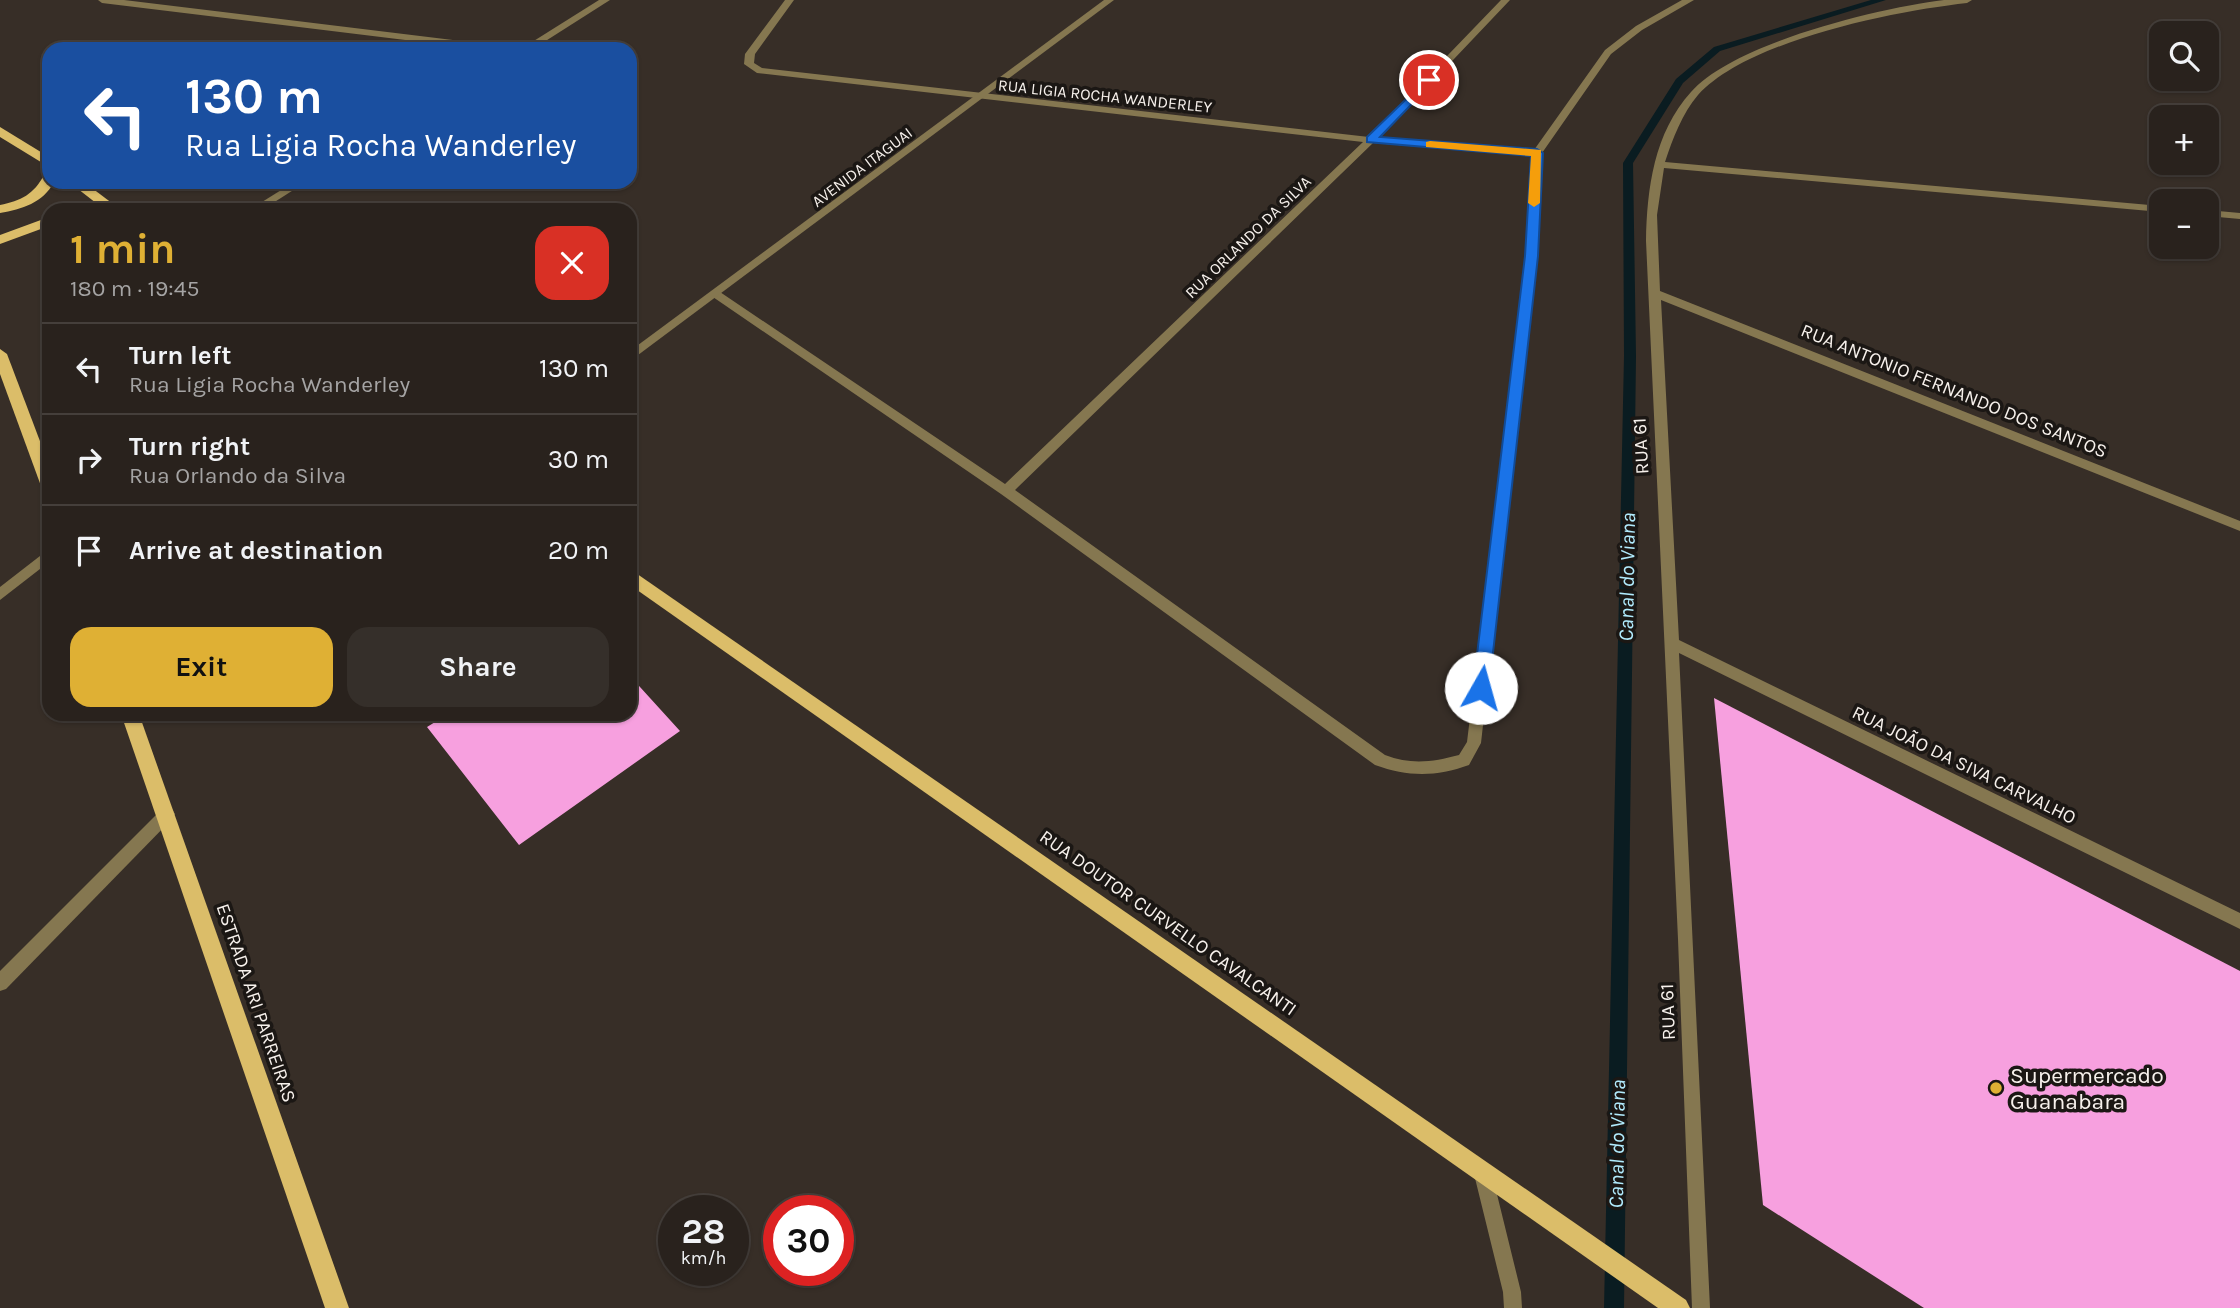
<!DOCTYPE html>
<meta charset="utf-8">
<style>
body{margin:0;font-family:Karla,sans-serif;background:#352f2a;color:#f1f3f6;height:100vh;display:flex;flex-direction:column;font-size:26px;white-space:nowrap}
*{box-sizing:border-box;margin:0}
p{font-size:23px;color:#a5a4a4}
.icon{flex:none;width:38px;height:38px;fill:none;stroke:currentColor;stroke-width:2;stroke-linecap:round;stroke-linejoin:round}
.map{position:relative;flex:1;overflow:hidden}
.details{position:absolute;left:42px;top:203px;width:595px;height:518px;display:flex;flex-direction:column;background:#29221d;border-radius:21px;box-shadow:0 2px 5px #0004,0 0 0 2px #453f3b}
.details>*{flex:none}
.guide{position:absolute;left:42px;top:42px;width:595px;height:147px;border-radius:21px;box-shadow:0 2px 5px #0004,0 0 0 2px #453f3b;background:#1a4fa0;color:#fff;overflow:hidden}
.controls{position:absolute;left:2149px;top:21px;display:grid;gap:14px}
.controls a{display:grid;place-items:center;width:70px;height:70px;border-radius:14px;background:#29221d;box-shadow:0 2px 5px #0004,0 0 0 2px #453f3b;font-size:35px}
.speed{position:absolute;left:658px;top:1195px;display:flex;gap:14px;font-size:35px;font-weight:700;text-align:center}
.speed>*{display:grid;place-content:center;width:91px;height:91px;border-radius:50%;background:#29221d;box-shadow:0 2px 5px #0004,0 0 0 2px #453f3b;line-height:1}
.speed small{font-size:18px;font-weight:400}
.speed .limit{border:10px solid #d22;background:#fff;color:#111}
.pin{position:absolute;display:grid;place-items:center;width:60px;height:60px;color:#fff;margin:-30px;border:4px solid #fff;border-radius:50%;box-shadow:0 2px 7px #0007}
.me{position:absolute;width:77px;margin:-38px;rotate:7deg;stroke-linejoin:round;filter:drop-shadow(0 0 5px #0008)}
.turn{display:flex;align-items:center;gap:24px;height:147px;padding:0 28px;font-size:32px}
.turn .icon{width:91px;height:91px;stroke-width:2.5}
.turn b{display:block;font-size:49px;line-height:60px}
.round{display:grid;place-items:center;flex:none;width:74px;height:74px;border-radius:21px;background:#352f2a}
.head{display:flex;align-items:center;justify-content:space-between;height:119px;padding:0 28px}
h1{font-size:42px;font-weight:700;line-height:52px;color:#dfb034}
.action{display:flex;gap:14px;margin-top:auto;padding:14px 28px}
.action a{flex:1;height:80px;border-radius:21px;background:#dfb034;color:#111;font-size:28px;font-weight:700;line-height:80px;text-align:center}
.action a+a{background:#352f2a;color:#f1f3f6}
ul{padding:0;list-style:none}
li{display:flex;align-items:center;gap:21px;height:91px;padding:0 28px;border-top:2px solid #453f3b}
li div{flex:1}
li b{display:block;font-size:26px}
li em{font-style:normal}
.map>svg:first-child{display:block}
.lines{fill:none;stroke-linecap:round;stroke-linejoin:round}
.stream{fill:#0a1c21;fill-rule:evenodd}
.building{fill:#f7a0df}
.minor{fill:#857750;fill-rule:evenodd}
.tertiary{fill:#857750;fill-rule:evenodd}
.primary{fill:#dbbd69;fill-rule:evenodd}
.route{fill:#1a73e8;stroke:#114b97;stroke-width:2}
.slow{fill:#f59e0b}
.poi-dot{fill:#dfb034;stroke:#1b1714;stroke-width:2.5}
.labels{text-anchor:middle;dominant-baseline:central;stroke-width:7;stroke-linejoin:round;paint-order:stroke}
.far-street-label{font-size:16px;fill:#f7f1ec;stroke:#1b1714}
.street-label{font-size:19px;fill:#f7f1ec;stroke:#1b1714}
.water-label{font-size:21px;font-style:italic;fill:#b1ebfd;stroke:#1b1714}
.near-poi-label{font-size:23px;fill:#f7f1ec;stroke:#1b1714;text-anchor:start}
</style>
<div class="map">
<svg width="2240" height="1308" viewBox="0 0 2240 1308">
<rect width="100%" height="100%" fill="#372e27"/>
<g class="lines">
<polygon class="stream" points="1871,0 1886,0 1720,51 1683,83 1633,163 1636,356 1624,1308 1604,1308 1624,356 1623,163 1676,79 1714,47"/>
</g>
<g class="building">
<polygon points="630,676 680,731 519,845 427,727 448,714 630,714"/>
<polygon points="1714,698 2240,971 2240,1308 1924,1308 1763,1205"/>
</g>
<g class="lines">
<g class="minor">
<polygon points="98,0 124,0 502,46 507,49 479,49 102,3"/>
<polygon points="599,0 610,0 533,49 521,49"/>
<path d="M 785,0 L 794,0 L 755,54 L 754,63 L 762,68 L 1369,137 L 1501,0 L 1510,0 L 1379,138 L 1534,150 L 1605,50 L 1636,26 L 1682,0 L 1694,0 L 1642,30 L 1611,54 L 1542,153 L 1536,256 L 1481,743 L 1469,765 C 1436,777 1408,777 1375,765 L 1001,494 L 710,295 L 712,292 L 720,292 L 1005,484 L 1363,142 L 757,73 L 744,64 L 745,54 ZM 1373,143 L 1532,156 L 1526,256 L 1467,742 L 1459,755 C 1433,762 1411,765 1385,755 L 1015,490 Z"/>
<path d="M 1944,0 L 1972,0 L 1967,3 C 1895,11 1748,40 1698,95 C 1682,114 1673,138 1665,162 L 2161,206 L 2161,212 L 1664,168 L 1657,215 L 1660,291 L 2240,521 L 2240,531 L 1661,300 L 1679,640 L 2240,913 L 2240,929 L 1679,653 L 1710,1308 L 1692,1308 L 1678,939 L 1646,241 C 1647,188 1654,133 1691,92 C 1734,43 1879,8 1944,0 Z"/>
<polygon points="294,182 306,182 262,210 249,210"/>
<polygon points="2207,210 2240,213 2240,219 2207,216"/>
<polygon points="49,549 49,562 0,600 0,587"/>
<polygon points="167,807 172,809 175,814 172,819 6,989 0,991 0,971 162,809"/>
<polygon points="1482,1161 1488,1164 1491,1170 1521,1292 1522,1308 1504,1308 1503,1292 1473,1170 1476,1164"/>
</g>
<polygon class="tertiary" points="1104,0 1114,0 630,361 630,351"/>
<g class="primary">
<polygon points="0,127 49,157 49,167 0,137"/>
<path d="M 49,174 L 49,182 L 54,182 C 43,203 22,209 0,213 L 0,205 C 21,201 34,194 44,175 Z"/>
<polygon points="69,182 84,182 121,210 105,210"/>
<polygon points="49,217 49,226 0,244 0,235"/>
<polygon points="0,349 7,354 49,465 49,492 41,486 0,374"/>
<polygon points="630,569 1686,1300 1690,1308 1658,1308 630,585"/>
<polygon points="121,714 139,714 349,1308 325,1308"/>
</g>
</g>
<polygon class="route" points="1429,77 1433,78 1433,82 1380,137 1537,149 1543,153 1538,256 1489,688 1487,693 1475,693 1473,688 1525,256 1531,156 1367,142 1367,137"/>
<polygon class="slow" points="1430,141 1541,150 1540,203 1534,207 1528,203 1531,156 1426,147 1426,142"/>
<circle class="poi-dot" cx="1996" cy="1088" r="7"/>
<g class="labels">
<g class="far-street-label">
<text transform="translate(1105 96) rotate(6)">RUA LIGIA ROCHA WANDERLEY</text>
<text transform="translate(862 167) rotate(-37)">AVENIDA ITAGUAI</text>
<text transform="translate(1248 237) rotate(-44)">RUA ORLANDO DA SILVA</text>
</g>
<g class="street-label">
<text transform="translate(1954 391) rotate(22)">RUA ANTONIO FERNANDO DOS SANTOS</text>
<text transform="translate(1641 446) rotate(-93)">RUA 61</text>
<text transform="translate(1964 765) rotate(26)">RUA JOÃO DA SIVA CARVALHO</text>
<text transform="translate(1168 923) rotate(35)">RUA DOUTOR CURVELLO CAVALCANTI</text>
<text transform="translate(256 1003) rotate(71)">ESTRADA ARI PARREIRAS</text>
<text transform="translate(1668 1012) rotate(-92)">RUA 61</text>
</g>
<g class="water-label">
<text transform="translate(1627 577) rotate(-89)">Canal do Viana</text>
<text transform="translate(1617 1144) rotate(-89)">Canal do Viana</text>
</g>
<g class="near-poi-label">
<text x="2010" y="1075">Supermercado<tspan x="2010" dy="26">Guanabara</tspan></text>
</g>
</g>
</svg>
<div class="controls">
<a><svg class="icon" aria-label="search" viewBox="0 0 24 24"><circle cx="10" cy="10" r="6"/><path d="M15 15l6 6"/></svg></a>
<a>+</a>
<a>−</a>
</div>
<div class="speed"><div>28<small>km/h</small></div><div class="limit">30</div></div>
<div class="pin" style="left:1429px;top:80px;background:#d93025"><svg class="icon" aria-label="arrive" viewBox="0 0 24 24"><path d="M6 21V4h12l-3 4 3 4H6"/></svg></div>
<svg class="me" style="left:1481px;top:688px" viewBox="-20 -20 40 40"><circle r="19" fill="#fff"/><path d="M0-13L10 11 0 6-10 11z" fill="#1a73e8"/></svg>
<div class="guide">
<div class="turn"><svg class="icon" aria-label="left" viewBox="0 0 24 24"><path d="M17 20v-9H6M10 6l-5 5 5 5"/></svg><div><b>130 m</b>Rua Ligia Rocha Wanderley</div></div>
</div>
<section class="details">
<div class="head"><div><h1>1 min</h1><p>180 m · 19:45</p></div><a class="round" style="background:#d93025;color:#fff"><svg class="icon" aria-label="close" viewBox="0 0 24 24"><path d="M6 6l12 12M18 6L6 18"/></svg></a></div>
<ul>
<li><svg class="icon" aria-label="left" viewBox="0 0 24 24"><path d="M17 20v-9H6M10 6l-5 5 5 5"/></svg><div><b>Turn left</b><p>Rua Ligia Rocha Wanderley</p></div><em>130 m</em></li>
<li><svg class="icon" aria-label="right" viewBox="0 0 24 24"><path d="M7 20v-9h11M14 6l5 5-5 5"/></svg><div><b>Turn right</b><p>Rua Orlando da Silva</p></div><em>30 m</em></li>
<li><svg class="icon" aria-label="arrive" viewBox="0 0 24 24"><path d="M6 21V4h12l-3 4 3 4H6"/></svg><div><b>Arrive at destination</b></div><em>20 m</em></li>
</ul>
<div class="action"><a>Exit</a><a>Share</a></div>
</section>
</div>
